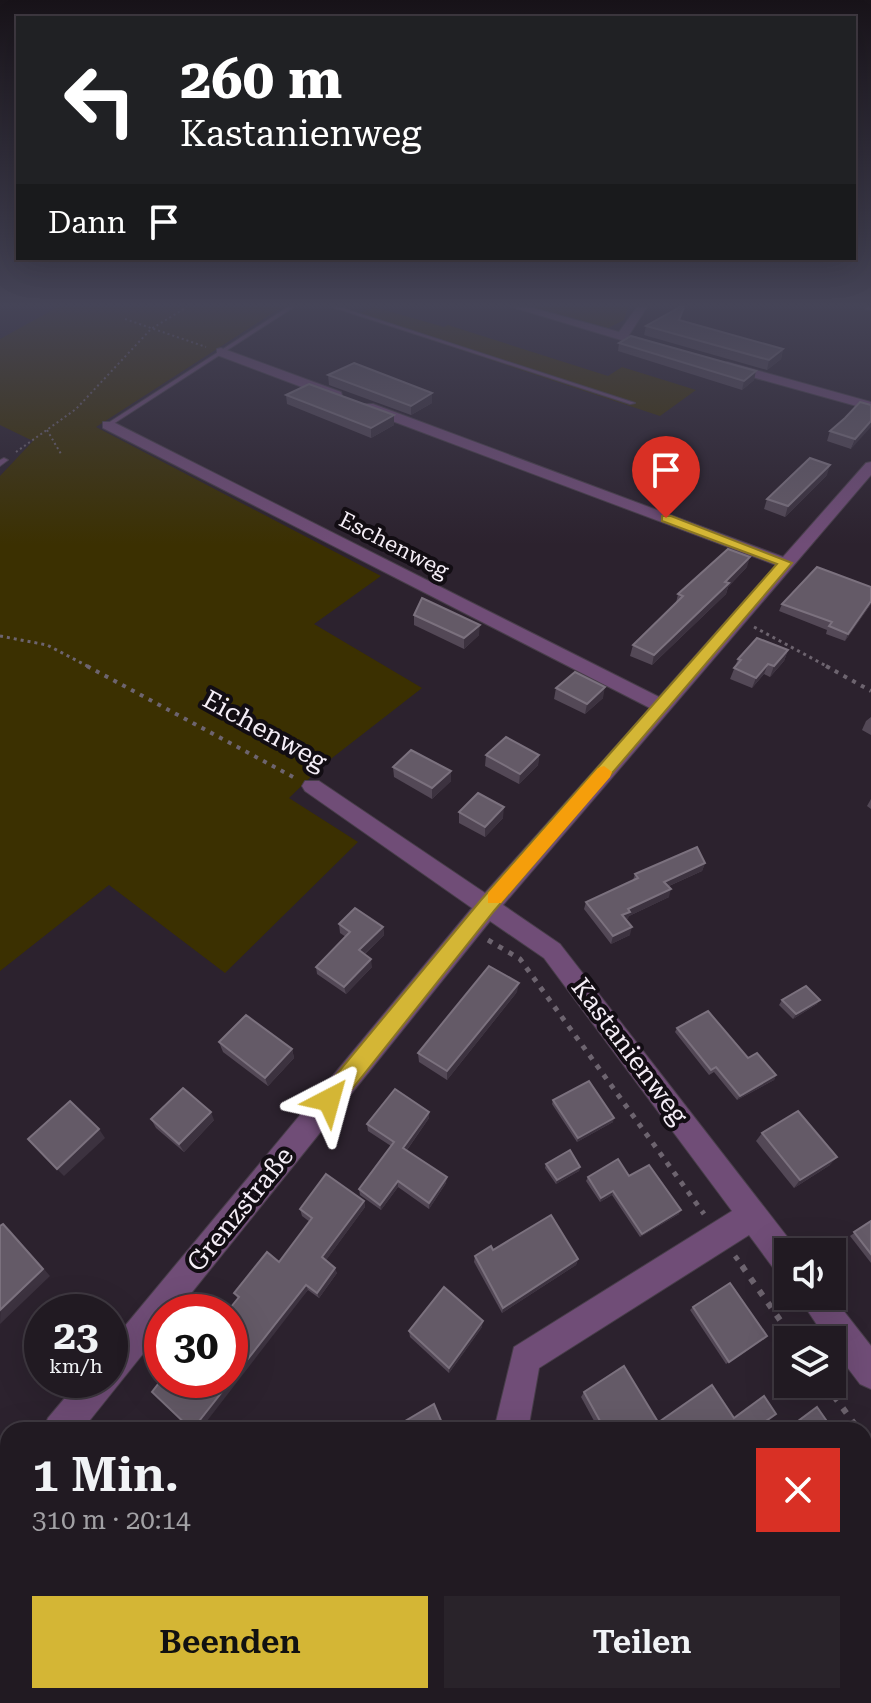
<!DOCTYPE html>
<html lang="de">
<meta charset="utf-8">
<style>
body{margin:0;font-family:"Roboto Serif",serif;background:#29232a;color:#f1f3f6;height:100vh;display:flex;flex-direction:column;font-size:30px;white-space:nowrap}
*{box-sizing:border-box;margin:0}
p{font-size:26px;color:#a2a1a5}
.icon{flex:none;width:44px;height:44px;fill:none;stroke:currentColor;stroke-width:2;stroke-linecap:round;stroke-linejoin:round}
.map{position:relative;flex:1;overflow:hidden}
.panel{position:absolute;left:0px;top:1422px;width:872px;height:282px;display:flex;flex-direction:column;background:#211a22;border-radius:24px 24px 0 0;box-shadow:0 8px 32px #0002,0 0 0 2px #3e3840}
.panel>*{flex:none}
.guide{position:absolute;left:16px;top:16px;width:840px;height:244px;border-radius:0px;box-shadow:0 8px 32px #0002,0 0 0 2px #3e3840;background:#202124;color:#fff;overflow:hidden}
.controls{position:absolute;left:774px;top:1238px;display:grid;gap:16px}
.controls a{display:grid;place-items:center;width:72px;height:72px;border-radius:0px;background:#211a22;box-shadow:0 8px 32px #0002,0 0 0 2px #3e3840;font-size:40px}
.speed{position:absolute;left:24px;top:1294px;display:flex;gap:16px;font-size:40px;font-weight:700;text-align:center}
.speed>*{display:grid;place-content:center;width:104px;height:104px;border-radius:50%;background:#211a22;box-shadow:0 8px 32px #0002,0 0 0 2px #3e3840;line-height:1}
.speed small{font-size:20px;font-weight:400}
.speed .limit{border:12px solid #d22;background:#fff;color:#111}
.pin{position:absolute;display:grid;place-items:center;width:68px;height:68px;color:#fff;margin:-82px -34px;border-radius:50% 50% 50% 0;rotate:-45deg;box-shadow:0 0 8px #0007}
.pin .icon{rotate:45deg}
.me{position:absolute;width:88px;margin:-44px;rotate:39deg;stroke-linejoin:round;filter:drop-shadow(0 0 6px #0008)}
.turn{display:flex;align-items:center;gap:28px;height:168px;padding:0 32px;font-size:36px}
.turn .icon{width:104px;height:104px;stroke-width:2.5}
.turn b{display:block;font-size:56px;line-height:68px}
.then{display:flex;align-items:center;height:76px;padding:0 32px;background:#0003;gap:16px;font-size:30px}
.round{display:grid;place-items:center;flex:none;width:84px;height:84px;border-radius:0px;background:#29232a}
.head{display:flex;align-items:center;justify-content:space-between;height:136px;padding:0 32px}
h1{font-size:48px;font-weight:600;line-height:60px}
.primary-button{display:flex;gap:16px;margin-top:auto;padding:16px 32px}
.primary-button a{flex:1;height:92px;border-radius:0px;background:#d4b635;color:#111;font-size:32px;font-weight:600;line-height:92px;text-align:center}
.primary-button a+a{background:#29232a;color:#f1f3f6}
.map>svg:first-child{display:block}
.green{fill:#3b3001}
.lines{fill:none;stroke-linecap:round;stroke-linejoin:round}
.service-casing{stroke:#483e4a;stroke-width:2}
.minor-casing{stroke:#483e4a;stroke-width:2}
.path-far4{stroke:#6d646f;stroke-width:2;stroke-dasharray:2 3;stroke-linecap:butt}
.path-far3{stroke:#6d646f;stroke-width:3;stroke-dasharray:3 4;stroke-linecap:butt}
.path-far2{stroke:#6d646f;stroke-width:4;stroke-dasharray:4 6;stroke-linecap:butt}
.path-far1{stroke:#6d646f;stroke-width:5;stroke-dasharray:5 7;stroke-linecap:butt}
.path{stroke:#6d646f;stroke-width:6;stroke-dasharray:6 9;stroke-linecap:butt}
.service{fill:#704d77;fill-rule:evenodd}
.minor{fill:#704d77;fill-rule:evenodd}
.wall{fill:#534856}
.shaded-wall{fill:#3c323f}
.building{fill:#645a67;stroke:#7b717e;stroke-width:2}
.route{fill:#d4b635;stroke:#8a7622;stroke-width:2}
.slow{fill:#f59e0b}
.labels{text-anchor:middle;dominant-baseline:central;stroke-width:8;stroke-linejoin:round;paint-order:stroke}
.far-street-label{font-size:22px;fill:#f4edf6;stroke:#120d13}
.street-label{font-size:26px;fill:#f4edf6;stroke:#120d13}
</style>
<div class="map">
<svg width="871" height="1703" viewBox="0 0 871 1703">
<rect width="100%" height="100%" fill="#2c222e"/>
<g class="green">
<polygon points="58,307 282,307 96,427 381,576 314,624 422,688 323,765 289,798 358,842 225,973 109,885 0,971 0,476 33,441 0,425 0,339"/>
<polygon points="374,307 444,327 448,325 608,376 622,367 696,390 660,416 355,315"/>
<polygon points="533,307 628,307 624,320 608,328"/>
</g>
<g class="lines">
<g class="service-casing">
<g id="service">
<polygon points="288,307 294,307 110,426 105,425"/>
<polygon points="332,307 339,307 635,403 630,404"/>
<polygon points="4,458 8,460 0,466 0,460"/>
</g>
</g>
<g class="minor-casing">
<g id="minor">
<polygon points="512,307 529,307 619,332 637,307 647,307 629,335 661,346 651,349"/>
<polygon points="864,307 871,307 871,310 866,309"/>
<polygon points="221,348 341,392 342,395 331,398 217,355 217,349"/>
<polygon points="727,362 871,402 871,410 723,369 721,366"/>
<polygon points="363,404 373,404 783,557 866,463 871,462 871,475 503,905 560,944 799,1252 788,1252 788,1277 777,1273 749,1235 539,1368 528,1430 494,1430 514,1347 732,1211 544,958 490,921 176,1312 162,1312 162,1330 82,1430 43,1430 48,1418 80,1380 110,1380 110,1344 472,908 305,791 302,786 305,781 319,781 485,893 650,708 103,428 103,422 113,422 659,697 776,565 363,410"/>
<polygon points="798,1296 832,1296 871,1346 871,1389 860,1384 832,1347 832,1340 827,1340"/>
<polygon points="8,1477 8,1518 0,1522 0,1480"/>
<polygon points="616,1696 656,1696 659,1703 619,1703"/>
</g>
</g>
<g class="path-far4">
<polyline points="125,319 206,347"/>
<polyline points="47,430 61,454"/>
<polyline points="16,452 76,409 151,329 187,307"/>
</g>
<g class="path-far3">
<polyline points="754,627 830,668"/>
<polyline points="0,636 47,645 91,668"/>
</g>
<g class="path-far2">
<polyline points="87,666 295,778"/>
<polyline points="826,666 871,691"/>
</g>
<g class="path-far1">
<polyline points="488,940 520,959 704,1214"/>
<polyline points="735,1256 744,1268"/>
</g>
<g class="path">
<polyline points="742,1266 794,1340"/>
<polyline points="825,1384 859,1430"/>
<polyline points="864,1437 871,1447"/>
</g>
<use href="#service" class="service"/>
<use href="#minor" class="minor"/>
</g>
<g class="wall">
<polygon points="646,326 783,349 781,359 767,370 644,335"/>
<polygon points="619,343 754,380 742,390 618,351"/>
<polygon points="328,375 432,403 411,415 329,385"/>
<polygon points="286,395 394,425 371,438 287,404"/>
<polygon points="871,405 851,449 827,441 830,431"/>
<polygon points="827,475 785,517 764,509 767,499"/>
<polygon points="747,567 728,587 726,594 652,665 630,656 633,645 676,603 678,594"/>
<polygon points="871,587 871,604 845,641 826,634 827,630 779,611 782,604"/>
<polygon points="414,615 479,635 464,649 414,625"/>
<polygon points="788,650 784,661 770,677 764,674 752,688 730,679 738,659"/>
<polygon points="556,688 603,698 585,714 554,699"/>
<polygon points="871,717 871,735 862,730 866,721"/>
<polygon points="486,755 539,755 538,765 519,784 485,766"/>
<polygon points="393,767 451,771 451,781 432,799 394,777"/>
<polygon points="871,799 871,809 867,806"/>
<polygon points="459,812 503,818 485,837 459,823"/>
<polygon points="705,863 702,871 669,886 669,897 629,916 626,920 630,935 611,944 584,909 586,902 633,880 635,874"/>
<polygon points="339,924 383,927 384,935 365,954 372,967 346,994 317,974 316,967 346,937 340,933"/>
<polygon points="517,992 447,1080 419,1062 418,1053"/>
<polygon points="782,1000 817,1004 793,1019 779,1005"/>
<polygon points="677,1028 748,1058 776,1075 774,1080 737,1100 714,1072 709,1075 675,1032"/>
<polygon points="219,1042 292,1049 294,1058 268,1086 223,1052"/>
<polygon points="553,1100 613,1122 577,1142 552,1104"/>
<polygon points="429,1118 407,1150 446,1183 429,1209 398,1187 381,1210 360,1195 359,1189 391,1146 368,1131 367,1124"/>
<polygon points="151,1119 214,1120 184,1152 156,1128"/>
<polygon points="762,1133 830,1165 794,1188 756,1141"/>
<polygon points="546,1164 580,1167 579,1171 556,1184 545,1168"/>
<polygon points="588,1177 679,1214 640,1237 612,1195 600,1202 586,1181"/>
<polygon points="364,1201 365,1207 326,1260 337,1273 319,1298 308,1290 230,1380 238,1299 234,1293 279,1262 310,1222 302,1216 300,1209"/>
<polygon points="871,1221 871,1263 850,1236"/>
<polygon points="493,1250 578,1259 576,1265 502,1313 474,1262 475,1256"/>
<polygon points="693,1307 767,1336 726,1364 690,1310"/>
<polygon points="482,1327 449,1373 410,1337 409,1331"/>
<polygon points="712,1385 733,1417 753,1430 726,1430 723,1426 717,1430 657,1430 654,1426"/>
<polygon points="584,1392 658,1422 647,1430 599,1430 581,1397"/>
<polygon points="871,1533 871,1591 864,1580 864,1539"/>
<polygon points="728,1696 806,1696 810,1703 731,1703"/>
</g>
<g class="shaded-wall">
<polygon points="783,349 781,359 767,370 769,360"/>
<polygon points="756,371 754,380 742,390 744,381"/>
<polygon points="432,393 432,403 411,415 411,406"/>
<polygon points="394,415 394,425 371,438 371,428"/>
<polygon points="871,421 871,427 851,449 855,439"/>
<polygon points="830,465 827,475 785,517 788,506"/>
<polygon points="750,557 747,567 728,587 726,594 652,665 654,655"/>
<polygon points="871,601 871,604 845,641 848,634"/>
<polygon points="480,625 479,635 464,649 464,638"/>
<polygon points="788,650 784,661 770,677 774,666"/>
<polygon points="768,664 764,674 752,688 756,678"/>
<polygon points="605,687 603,698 585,714 587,704"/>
<polygon points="539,755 538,765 519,784 520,774"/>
<polygon points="451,771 451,781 432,799 432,788"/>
<polygon points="504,807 503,818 485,837 485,827"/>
<polygon points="705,863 702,871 662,889 664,882"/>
<polygon points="671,889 669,897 629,916 628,919 620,923 622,915 628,909"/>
<polygon points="383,927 384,935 360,958 359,950"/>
<polygon points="632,927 630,935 611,944 613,936"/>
<polygon points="371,959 372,967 346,994 344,987"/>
<polygon points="519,983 517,992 447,1080 447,1071"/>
<polygon points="820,1000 817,1004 793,1019 796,1014"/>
<polygon points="292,1049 294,1058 268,1086 265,1078"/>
<polygon points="776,1075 774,1080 737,1100 740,1096"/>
<polygon points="211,1112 214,1120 184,1152 179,1144"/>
<polygon points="429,1112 429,1118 404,1154 403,1148"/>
<polygon points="614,1118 613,1122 577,1142 578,1138"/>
<polygon points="99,1129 105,1138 64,1176 57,1169"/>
<polygon points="837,1157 830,1165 794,1188 800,1180"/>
<polygon points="580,1167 579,1171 556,1184 557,1180"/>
<polygon points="447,1177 446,1183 429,1209 429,1203"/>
<polygon points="398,1181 398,1187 381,1210 380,1205"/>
<polygon points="613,1191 612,1195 600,1202 601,1198"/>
<polygon points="364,1201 365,1207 324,1263 322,1257"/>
<polygon points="681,1210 679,1214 640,1237 642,1234"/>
<polygon points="3,1224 11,1231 50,1276 0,1324"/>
<polygon points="578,1259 576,1265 502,1313 503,1308"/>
<polygon points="335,1268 337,1273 319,1298 317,1293"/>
<polygon points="306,1285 308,1290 200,1430 193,1430"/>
<polygon points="483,1321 482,1327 449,1373 449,1368"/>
<polygon points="172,1696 180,1696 186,1703 178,1703"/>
</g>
<g class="building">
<polygon points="680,307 684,307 679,320 783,349 769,360 646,326"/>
<polygon points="631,336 756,371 744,381 619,343"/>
<polygon points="354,363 432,393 411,406 328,375"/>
<polygon points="309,384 394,415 371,428 286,395"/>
<polygon points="860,402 871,405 871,421 855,439 830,431 845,418"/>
<polygon points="810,458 830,465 788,506 767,499"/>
<polygon points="728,549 750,557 725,582 729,583 654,655 633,645 683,596 678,594"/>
<polygon points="817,567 871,587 871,601 848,634 829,626 832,622 782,604"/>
<polygon points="422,598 480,625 464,638 414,615"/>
<polygon points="757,638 788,650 774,666 768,664 756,678 734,668 741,660 738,659"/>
<polygon points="575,672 605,687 587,704 556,688"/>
<polygon points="506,737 539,755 520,774 486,755"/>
<polygon points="411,750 451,771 432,788 393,767"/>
<polygon points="478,793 504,807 485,827 459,812"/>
<polygon points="697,847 705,863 664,882 671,889 628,909 630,912 622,915 632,927 613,936 586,902 638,878 635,874"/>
<polygon points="355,908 383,927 359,950 371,959 344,987 316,967 350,932 339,924"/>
<polygon points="489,966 519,983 447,1071 418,1053"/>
<polygon points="806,986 820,1000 796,1014 782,1000"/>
<polygon points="708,1011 748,1058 757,1053 776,1075 740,1096 716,1067 711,1070 677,1028"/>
<polygon points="246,1015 292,1049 265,1078 219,1042"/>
<polygon points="589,1081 614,1118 578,1138 553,1100"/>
<polygon points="183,1088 211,1112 179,1144 151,1119"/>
<polygon points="395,1089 429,1112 403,1148 447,1177 429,1203 398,1181 380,1205 359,1189 394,1142 367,1124"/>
<polygon points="70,1101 99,1129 57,1169 28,1139"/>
<polygon points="798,1111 837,1157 800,1180 762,1133"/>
<polygon points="570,1150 580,1167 557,1180 546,1164"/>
<polygon points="618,1159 629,1176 649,1165 681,1210 642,1234 613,1191 601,1198 588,1177"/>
<polygon points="326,1174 364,1201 322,1257 335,1268 317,1293 306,1285 192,1430 152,1392 162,1379 230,1380 230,1312 227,1312 239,1297 234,1293 267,1252 279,1262 312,1218 300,1209"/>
<polygon points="551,1215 578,1259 503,1308 475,1256 491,1246 493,1250"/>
<polygon points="871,1221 871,1254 854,1232"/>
<polygon points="3,1224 43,1269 0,1310 0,1226"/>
<polygon points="730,1283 767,1336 729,1362 693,1307"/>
<polygon points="444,1287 483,1321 449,1368 409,1331"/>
<polygon points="624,1366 658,1422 646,1430 605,1430 584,1392"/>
<polygon points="712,1385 734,1418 764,1396 776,1414 753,1430 730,1430 726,1424 717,1430 660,1430 656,1424"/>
<polygon points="434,1404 445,1430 390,1430"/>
<polygon points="817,1407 833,1430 786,1430"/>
<polygon points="871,1539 871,1575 864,1565 864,1545"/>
<polygon points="8,1580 8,1682 7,1684 0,1676 0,1590"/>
<polygon points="136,1696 172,1696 178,1703 131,1703"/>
<polygon points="318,1696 396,1696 397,1703 318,1703"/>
<polygon points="509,1696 587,1696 590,1703 512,1703"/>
<polygon points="734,1696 806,1696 810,1703 769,1703 768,1700 763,1703 737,1703"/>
</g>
<linearGradient id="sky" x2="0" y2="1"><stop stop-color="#181319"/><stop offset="0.56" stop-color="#454457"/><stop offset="1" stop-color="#454457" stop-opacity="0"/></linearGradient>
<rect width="871" height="545" fill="url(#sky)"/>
<polygon class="route" points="662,516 671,516 792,563 494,911 337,1108 329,1111 321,1108 318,1100 321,1093 481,900 777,564 662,521"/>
<polygon class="slow" points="604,766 612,772 610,777 501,903 488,903 488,893 598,768"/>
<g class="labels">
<g class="far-street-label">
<text transform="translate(394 545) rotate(27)">Eschenweg</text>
</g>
<g class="street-label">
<text transform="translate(265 730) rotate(29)">Eichenweg</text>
<text transform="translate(630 1051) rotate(53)">Kastanienweg</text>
<text transform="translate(240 1209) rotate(-51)">Grenzstraße</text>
</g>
</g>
</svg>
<div class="controls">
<a><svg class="icon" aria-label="sound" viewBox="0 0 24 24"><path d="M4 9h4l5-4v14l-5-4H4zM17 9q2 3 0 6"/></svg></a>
<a><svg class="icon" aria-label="layers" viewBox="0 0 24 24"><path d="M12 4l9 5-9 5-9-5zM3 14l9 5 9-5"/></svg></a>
</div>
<div class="speed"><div>23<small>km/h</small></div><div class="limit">30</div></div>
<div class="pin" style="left:666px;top:518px;background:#d93025"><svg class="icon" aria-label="arrive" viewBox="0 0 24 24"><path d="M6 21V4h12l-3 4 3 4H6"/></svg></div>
<svg class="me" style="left:329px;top:1100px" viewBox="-20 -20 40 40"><path d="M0-17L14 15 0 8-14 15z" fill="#d4b635" stroke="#fff" stroke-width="4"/></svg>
<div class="guide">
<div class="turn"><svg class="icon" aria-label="left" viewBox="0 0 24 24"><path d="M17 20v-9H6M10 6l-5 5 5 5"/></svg><div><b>260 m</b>Kastanienweg</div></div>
<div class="then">Dann<svg class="icon" aria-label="arrive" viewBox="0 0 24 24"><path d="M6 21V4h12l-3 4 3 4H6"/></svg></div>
</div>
<section class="panel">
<div class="head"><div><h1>1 Min.</h1><p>310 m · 20:14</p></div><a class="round" style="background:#d93025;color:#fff"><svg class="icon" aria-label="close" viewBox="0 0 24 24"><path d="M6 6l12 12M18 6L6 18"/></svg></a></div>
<div class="primary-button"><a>Beenden</a><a>Teilen</a></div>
</section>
</div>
